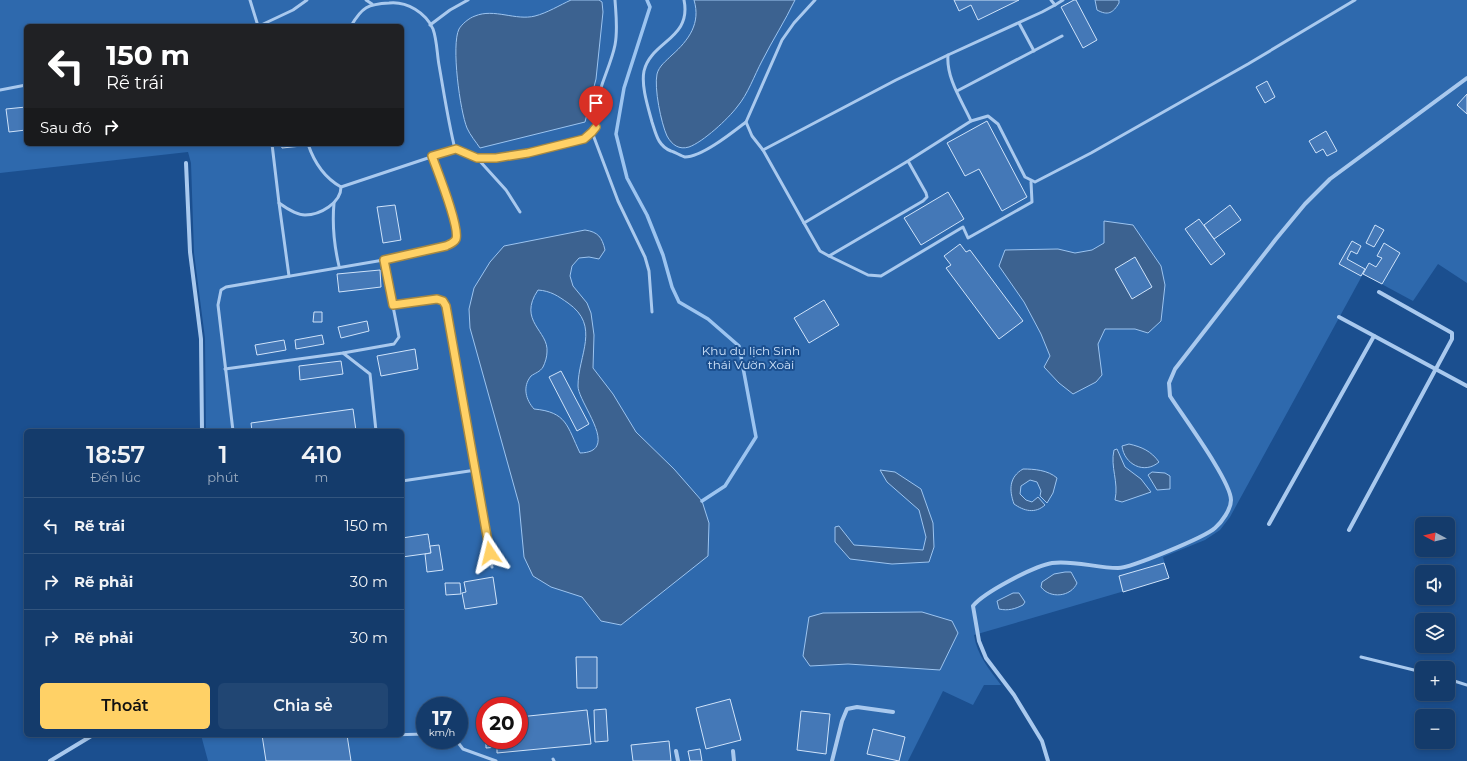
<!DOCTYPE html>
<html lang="vi">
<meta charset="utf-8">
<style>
body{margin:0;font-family:Montserrat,sans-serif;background:#214673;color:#f1f3f6;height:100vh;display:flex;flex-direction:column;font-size:15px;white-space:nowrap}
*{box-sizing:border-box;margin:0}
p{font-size:13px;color:#9dadc1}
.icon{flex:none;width:22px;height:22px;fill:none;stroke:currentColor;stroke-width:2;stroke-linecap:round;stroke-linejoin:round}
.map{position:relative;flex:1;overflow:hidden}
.sheet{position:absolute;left:24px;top:429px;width:380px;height:308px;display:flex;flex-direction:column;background:#143b6b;border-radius:6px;box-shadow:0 2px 6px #0003,0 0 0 1px #33557e}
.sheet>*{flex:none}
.guide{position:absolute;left:24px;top:24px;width:380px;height:122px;border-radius:6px;box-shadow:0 2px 6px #0003,0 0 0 1px #33557e;background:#202124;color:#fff;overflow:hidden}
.needle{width:26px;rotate:277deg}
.controls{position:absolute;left:1415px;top:517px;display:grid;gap:8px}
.controls a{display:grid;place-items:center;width:40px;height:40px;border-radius:6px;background:#143b6b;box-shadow:0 2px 6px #0003,0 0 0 1px #33557e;font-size:20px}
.speed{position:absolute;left:416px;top:697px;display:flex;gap:8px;font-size:20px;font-weight:700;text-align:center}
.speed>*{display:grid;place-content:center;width:52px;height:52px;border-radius:50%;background:#143b6b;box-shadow:0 2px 6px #0003,0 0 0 1px #33557e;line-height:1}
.speed small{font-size:10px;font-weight:400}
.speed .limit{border:6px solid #d22;background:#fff;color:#111}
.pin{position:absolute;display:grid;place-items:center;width:34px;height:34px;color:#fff;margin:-41px -17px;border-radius:50% 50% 50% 0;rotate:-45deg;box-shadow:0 0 4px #0007}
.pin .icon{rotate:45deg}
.me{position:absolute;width:44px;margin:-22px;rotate:350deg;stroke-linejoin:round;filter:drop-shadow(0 0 3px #0008)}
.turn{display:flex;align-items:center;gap:14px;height:84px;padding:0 16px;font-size:18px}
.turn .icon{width:52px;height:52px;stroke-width:2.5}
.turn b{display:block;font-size:28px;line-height:34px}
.then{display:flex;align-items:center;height:38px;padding:0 16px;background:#0003;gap:8px;font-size:15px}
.eta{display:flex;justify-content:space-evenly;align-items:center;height:68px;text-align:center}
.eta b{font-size:24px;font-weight:600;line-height:28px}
.cta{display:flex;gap:8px;margin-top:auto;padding:8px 16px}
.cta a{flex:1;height:46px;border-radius:6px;background:#ffd166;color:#111;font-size:16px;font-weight:600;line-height:46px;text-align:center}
.cta a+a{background:#214673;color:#f1f3f6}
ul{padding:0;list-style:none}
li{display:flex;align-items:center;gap:12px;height:56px;padding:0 16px;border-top:1px solid #33557e}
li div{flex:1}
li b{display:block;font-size:15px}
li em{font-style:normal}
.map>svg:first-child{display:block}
.green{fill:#2e69ad;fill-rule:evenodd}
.water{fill:#3c6290;stroke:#9cc4f0;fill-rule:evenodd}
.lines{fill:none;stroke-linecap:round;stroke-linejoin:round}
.stream{stroke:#9cc4f0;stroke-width:3.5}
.building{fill:#4478b7;stroke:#cfe3fa}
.service{stroke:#a9c9ee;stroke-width:3}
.minor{stroke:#a9c9ee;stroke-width:4}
.route-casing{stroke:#a68842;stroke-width:10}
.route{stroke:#ffd166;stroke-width:7}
.labels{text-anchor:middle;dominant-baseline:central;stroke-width:4;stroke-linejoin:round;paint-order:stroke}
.park-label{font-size:12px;fill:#cfe3fa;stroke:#1b4f8f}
</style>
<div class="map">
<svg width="1467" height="761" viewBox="0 0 1467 761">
<rect width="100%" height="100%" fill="#1b4f8f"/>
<path class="green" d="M 0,0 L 1467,0 L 1467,283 L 1438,264 L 1413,301 L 1363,274 L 1230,517 L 1220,530 L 1205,540 L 1163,557 L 1169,578 L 974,635 C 977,655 989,669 1001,685 L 984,685 L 973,705 L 943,691 L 908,761 L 208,761 L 201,735 L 402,735 L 402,431 L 206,431 L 205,338 L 194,253 L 191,163 L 188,152 L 0,173 ZM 26,26 L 402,26 L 402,144 L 26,144 ZM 425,706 L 459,706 L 459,740 L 425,740 ZM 485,706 L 519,706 L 519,740 L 485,740 Z"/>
<g class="water">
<path d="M 571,0 L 599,0 L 602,2 L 603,12 L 596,79 L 585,122 L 480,148 C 476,142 470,135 467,128 C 460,111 451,45 459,29 C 462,24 469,18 475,16 C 494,8 516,21 535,16 C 547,13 560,5 571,0 Z"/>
<path d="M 694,0 L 795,0 C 785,21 772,41 762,61 C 754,76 748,94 737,107 C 728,119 703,142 689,147 C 679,150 672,145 667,136 C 661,123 654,88 657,74 C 659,66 666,61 672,55 C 689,40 701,23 694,0 Z"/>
<path d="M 1095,0 L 1119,0 L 1119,3 C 1113,13 1108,16 1097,10 Z"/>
<polygon points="1104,221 1133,225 1161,266 1165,285 1161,321 1148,333 1135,329 1105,329 1098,344 1102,375 1096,382 1073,394 1059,383 1044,367 1050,356 1041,334 1024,302 999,266 1005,250 1058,249 1075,253 1092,250 1104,243"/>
<path d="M 585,230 C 598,232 602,237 605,250 L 599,259 L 589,257 L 579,258 L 572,266 L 570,276 L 573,286 L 587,303 L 591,313 L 594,335 L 593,368 L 613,394 L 636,432 L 674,469 L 702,501 L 709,523 L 708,556 L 621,625 L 601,621 L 582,597 L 551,587 L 533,576 L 524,557 L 519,504 L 470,328 L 469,309 L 474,288 L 490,262 L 504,246 ZM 538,290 C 551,291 558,296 568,303 C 601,326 578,355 578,386 C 578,403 622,452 580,453 C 567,426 567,412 534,409 C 526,400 522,387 531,376 C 535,373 540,372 543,367 C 545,363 547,357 547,352 C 549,331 517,321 538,290 Z"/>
<path d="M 1129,444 C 1142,447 1151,451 1159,462 C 1144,475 1124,464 1122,446 Z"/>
<path d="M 1117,449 L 1125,467 L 1141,479 L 1151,492 L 1122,502 L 1115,500 C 1119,482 1110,467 1114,450 Z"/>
<path d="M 1023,469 C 1034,469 1048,470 1057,478 L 1053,493 L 1047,503 L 1040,496 L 1041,491 L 1037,482 L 1030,480 L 1021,486 L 1020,494 L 1026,500 L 1032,502 L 1038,497 L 1045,505 C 1035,514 1024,511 1014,504 C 1009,490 1009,477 1023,469 Z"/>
<polygon points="880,470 895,472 921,489 933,523 934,547 929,562 892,564 850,559 835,542 835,527 839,526 854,545 923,550 926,537 919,510 887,482"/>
<polygon points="1152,472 1165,473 1170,476 1170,489 1157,490 1148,475"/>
<path d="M 1065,572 L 1071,572 L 1077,583 C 1071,597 1050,599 1041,587 L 1042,582 L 1054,574 Z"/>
<path d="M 1013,593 L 1019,593 L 1025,602 L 1023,605 C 1015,609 1008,611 999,609 L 997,601 Z"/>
<polygon points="922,612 952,621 958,633 940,670 848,664 810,666 803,656 809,617 823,613"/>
</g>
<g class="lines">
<polyline class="stream" points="647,0 650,7 624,88 616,134 627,178 647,215 663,255 672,287 679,302 708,319 739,346 756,437 725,486 702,501"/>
</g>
<g class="building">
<polygon points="954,0 1019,0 978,20 971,5 959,11"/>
<polygon points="1074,0 1076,0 1097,40 1083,48 1061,7"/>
<polygon points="1267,81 1275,97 1265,103 1256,87"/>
<polygon points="1467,94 1467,114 1457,105"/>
<polygon points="26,107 26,130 9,132 6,109"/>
<polygon points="987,121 1027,197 1002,211 979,169 965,176 947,143"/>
<polygon points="1326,131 1337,151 1327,156 1323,149 1316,153 1309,141"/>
<polygon points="281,144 302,144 302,146 282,148"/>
<polygon points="948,192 964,219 921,245 904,218"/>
<polygon points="395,205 401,240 383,243 377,207"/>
<polygon points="1230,205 1241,220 1214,239 1204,225"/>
<polygon points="1199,219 1225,254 1211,265 1185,229"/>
<polygon points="1375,225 1384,230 1374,247 1366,243"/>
<polygon points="1352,241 1361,246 1357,254 1351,251 1347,259 1365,269 1361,276 1339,264"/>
<polygon points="1384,243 1400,253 1382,284 1363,274 1369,263 1376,267 1382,258 1377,256"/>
<polygon points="960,244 966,252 970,250 1023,321 999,339 946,268 951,265 944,256"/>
<polygon points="1135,257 1152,287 1132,299 1115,269"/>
<polygon points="380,270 381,287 339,292 337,274"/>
<polygon points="824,300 839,325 809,343 794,318"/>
<polygon points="314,312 322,312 322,322 313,322"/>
<polygon points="367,321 369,331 341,338 338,327"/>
<polygon points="322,335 324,344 296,349 295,340"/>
<polygon points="284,340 286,350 257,355 255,345"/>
<polygon points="415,349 418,369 381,376 377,356"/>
<polygon points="341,361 343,374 300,380 299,366"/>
<polygon points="561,371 589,424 577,431 549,377"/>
<polygon points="353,409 356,431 252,431 251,423"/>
<polygon points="428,534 431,553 402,557 402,538"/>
<polygon points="439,545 443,570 427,572 425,554 431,553 430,546"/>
<polygon points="1164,563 1169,578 1123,592 1119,576"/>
<polygon points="493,577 497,604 465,609 462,593 466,592 464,582"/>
<polygon points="445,583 460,583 461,594 446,595"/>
<polygon points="576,657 597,657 597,688 577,688"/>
<polygon points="730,699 741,740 706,749 696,708"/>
<polygon points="606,709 608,741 595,742 594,710"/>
<polygon points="587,710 591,744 497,753 497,747 486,748 486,740 519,740 519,717"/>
<polygon points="801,711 830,714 826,754 797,750"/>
<polygon points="873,729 905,737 899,761 867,754"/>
<polygon points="262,735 347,735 351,761 266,761"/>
<polygon points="669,741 671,761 633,761 631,745"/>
<polygon points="700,749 702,761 690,761 688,751"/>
</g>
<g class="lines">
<g class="service">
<polyline points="250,0 258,26"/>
<polyline points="366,0 372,4"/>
<path d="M 684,0 C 692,39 651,41 644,71 C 641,86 648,107 652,122 C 656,134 658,146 671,151 C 675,152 681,156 685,157 C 702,157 733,132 746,122"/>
<polyline points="1055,5 1063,0"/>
<polyline points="1019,23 1034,51"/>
<polyline points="430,25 450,10 468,0"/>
<polyline points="259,26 293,10 307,0"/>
<path d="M 351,26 C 362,7 368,4 389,3 C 407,1 426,13 433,29 C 437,40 437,54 439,65 C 444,93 448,121 455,149"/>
<polyline points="0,90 26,85"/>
<polyline points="957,91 1062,36"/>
<path d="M 971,121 C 962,101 946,78 948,55 L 1042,12 L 1055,5 L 1051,0"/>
<polyline points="592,132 618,201 645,257 649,271 652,312"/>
<path d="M 272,144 L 279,203 C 286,208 296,215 305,215 C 320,215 341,203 341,187"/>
<path d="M 308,144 C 314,162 325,178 341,187 L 455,149 C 462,152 471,158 478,158 C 496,161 580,145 592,133 C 599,125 595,113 597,103 C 600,84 611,65 615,45 C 618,30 616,15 615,0"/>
<polyline points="763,150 896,80 948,55"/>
<polyline points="477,158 506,190 520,212"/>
<polyline points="908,161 926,193 927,197 923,201 829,256 820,251 804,223 908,161 971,121 988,116 998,124 1025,177 1035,182 1091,153 1248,64 1355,0"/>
<polyline points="279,203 289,276"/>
<path d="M 334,203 C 332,225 334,245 339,266"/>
<polyline points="804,223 763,150 752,136 746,122 782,40 794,23 815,0"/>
<polyline points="829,256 868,275 881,276 963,227 968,238 1032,202 1031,182"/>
<polyline points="393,305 437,299 443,301 446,306 492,567"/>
<polyline points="343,353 370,374 376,431"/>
<polyline points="225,369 343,353 394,344 399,337 384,260"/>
<polyline points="233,431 218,305 221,290 226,287 401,257 447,246 454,242 456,237 455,224 432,156"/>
<polyline points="402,481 476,470"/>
<polyline points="1361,657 1422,672"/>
<polyline points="1448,679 1467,685"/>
<polyline points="389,735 425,734"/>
<polyline points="456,740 463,749 496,761"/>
<polyline points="553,759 554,761"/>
</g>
<g class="minor">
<polyline points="186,163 190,252 201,339 202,431"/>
<polyline points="1339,317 1467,386"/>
<polyline points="1269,524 1374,336"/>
<polyline points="1349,530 1452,339 1452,333 1379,292"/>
<polyline points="676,751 678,761"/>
<polyline points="733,751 734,761"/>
<polyline points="50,761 93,735"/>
<polyline points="832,761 842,721 847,709 857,707 893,712"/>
<path d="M 1048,761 L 1042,741 L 1014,695 L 986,658 L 979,641 L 973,606 C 983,593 1034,566 1052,563 C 1073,560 1096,568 1118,568 C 1131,568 1205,537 1215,528 C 1222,522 1231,509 1231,500 C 1231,481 1182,415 1170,396 L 1169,383 L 1175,369 L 1276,239 L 1305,204 L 1330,179 L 1467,78"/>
</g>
</g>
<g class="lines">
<g class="route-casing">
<path id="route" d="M 490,553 L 446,306 L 443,301 L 437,299 L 393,305 L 384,260 L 446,246 C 450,244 454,243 456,239 C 460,227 437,170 432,156 L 456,149 L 477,158 L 496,158 L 528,153 L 584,139 L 592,132 L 596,127"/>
</g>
<use href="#route" class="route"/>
</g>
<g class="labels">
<g class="park-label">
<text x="751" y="350">Khu du lịch Sinh<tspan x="751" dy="14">thái Vườn Xoài</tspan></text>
</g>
</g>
</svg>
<div class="controls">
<a><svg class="needle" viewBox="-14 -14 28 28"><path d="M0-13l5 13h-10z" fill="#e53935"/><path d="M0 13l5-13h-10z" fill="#9dadc1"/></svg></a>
<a><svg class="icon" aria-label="sound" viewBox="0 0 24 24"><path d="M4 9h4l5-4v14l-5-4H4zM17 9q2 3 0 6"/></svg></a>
<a><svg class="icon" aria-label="layers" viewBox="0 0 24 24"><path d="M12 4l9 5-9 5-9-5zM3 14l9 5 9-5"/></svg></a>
<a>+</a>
<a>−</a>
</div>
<div class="speed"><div>17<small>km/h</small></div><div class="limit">20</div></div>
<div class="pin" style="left:596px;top:127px;background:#d93025"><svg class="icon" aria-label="arrive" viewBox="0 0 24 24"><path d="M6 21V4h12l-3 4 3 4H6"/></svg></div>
<svg class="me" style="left:490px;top:553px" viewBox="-20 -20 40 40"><path d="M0-17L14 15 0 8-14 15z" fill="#ffd166" stroke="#fff" stroke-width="4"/></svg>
<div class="guide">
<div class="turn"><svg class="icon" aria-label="left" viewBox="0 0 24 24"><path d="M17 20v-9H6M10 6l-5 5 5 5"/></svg><div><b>150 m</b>Rẽ trái</div></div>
<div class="then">Sau đó<svg class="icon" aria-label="right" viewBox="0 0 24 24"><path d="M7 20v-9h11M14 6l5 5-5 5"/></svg></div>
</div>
<section class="sheet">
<div class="eta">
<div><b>18:57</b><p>Đến lúc</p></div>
<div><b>1</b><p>phút</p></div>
<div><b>410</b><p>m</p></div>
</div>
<ul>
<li><svg class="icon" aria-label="left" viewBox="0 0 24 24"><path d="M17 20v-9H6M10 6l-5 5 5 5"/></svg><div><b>Rẽ trái</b></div><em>150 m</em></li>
<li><svg class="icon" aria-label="right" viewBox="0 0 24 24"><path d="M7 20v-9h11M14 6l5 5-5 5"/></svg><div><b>Rẽ phải</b></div><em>30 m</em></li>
<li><svg class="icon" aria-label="right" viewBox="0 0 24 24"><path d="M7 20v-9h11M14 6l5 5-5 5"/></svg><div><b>Rẽ phải</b></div><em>30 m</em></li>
</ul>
<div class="cta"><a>Thoát</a><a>Chia sẻ</a></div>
</section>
</div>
